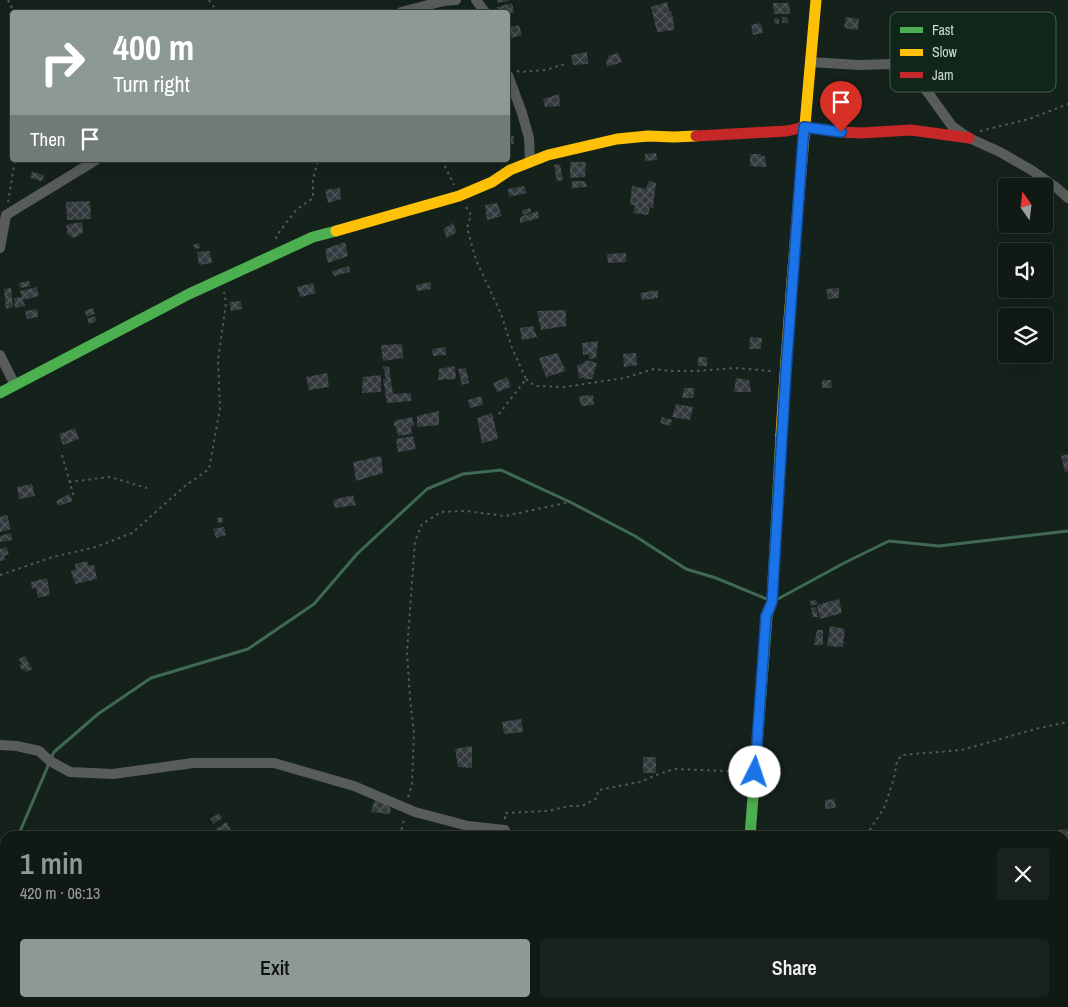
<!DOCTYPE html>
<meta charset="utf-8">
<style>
body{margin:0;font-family:"Archivo Narrow",sans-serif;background:#19221d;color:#f1f3f6;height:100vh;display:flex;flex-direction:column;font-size:19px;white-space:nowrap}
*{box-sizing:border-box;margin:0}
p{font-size:16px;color:#9ca0a0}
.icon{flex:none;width:28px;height:28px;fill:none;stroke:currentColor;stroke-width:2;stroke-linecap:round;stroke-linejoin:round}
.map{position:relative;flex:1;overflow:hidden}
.details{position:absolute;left:0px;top:831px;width:1069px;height:176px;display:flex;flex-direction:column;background:#101914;border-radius:15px 15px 0 0;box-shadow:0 5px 20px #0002,0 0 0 1px #303834}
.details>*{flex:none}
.guide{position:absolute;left:10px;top:10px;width:500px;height:152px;border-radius:5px;box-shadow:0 5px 20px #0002,0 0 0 1px #303834;background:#8d9a93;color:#fff;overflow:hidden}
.needle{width:32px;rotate:346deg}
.tools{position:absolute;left:998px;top:178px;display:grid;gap:10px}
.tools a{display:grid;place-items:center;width:55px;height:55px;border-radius:5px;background:#101914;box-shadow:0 5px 20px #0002,0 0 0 1px #303834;font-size:25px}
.pin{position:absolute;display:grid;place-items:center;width:42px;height:42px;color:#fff;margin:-51px -21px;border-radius:50% 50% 50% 0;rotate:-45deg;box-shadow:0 0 5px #0007}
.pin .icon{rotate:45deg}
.me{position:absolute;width:55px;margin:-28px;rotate:4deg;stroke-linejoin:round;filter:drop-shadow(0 0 4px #0008)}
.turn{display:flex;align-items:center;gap:18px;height:105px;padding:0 20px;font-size:22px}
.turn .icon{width:65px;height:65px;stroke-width:2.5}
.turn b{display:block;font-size:35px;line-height:42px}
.then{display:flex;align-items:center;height:48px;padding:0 20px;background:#0003;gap:10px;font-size:19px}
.round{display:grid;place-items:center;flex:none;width:52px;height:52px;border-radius:5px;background:#19221d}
.head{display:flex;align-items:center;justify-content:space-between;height:85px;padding:0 20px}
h1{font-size:30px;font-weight:600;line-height:38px;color:#8d9a93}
.action{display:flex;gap:10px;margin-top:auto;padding:10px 20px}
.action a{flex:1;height:58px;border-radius:5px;background:#8d9a93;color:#111;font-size:20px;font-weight:600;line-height:58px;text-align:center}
.action a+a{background:#19221d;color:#f1f3f6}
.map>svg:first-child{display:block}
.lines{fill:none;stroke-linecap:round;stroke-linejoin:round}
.stream{stroke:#3f6952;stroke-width:3}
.building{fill:url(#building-cross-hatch)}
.path{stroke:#545b57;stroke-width:2;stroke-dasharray:2.5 4;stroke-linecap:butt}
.street{stroke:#585c5a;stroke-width:10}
.fast{stroke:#4caf50;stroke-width:11}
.slow{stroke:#ffc107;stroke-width:11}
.jam{stroke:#c62828;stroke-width:11}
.route-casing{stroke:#114b97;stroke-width:12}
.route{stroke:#1a73e8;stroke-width:9}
.key{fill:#10261a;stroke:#495c52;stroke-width:1}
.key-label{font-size:14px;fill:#cedbd3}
</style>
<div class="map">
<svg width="1068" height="1007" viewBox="0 0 1068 1007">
<defs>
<pattern id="building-cross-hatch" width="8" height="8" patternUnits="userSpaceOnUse" patternTransform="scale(1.25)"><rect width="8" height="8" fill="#34393e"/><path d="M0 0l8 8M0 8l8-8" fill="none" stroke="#505559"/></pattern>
</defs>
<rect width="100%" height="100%" fill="#15211b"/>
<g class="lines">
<g class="stream">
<polyline points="776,600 846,562 889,541 939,546 1068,531"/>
<polyline points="18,836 54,752 98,714 151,678 248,649 314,604 357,554 427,489 463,474 501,470 570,502 635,536 686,569 716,578 769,600"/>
<polyline points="0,870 5,861"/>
</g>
</g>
<g class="building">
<polygon points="497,0 509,0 509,1 498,3"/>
<polygon points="667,2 669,11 659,13 671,11 673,18 674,30 657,32 651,7"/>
<polygon points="512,3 514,12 508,14 508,12 499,12 497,7"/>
<polygon points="773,3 789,3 790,14 774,14"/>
<polygon points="782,17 787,17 788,23 782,23"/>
<polygon points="846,17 859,19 858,30 844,28"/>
<polygon points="774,18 779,19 779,24 774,23"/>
<polygon points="761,23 763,33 753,35 751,25"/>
<polygon points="519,25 522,35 508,39 508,28"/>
<polygon points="587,52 588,64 573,65 571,55"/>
<polygon points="618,53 622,62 607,67 606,60 609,59 608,56"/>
<polygon points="559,94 560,106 545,107 543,99"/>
<polygon points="514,136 514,144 508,144 508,137"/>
<polygon points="656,153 657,160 645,161 645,154"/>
<polygon points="750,154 761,154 761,156 765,156 766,167 750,166"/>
<polygon points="570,162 586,162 585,177 570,178"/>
<polygon points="560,164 563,180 557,181 554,165"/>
<polygon points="32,172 44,175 42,181 30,178"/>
<polygon points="572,181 585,181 587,187 572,188"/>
<polygon points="649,181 656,183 653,208 650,207 648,215 633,213 635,205 630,205 632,186 646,189"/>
<polygon points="524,186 527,193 509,197 508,189"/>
<polygon points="340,188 341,199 328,203 325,190"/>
<polygon points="90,201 91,219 67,220 66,202"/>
<polygon points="497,203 502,216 487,220 485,205"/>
<polygon points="530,208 531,212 523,215 522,210"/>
<polygon points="538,211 539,218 520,223 520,217"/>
<polygon points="82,222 83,233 74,238 68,235 66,225"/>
<polygon points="453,223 457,232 447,238 443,229"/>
<polygon points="345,242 348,256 328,263 325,249"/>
<polygon points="199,243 200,248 195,249 193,245"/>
<polygon points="210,251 212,263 199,265 197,252"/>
<polygon points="626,253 626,262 608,263 607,254"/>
<polygon points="349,266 350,272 334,276 332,271"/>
<polygon points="29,281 31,286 20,288 19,283"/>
<polygon points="431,282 431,289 417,291 416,285"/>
<polygon points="313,283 316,293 300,297 297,287"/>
<polygon points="37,287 39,296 23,300 25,306 15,308 14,298 22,297 20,291"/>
<polygon points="11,288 13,307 6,309 4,289"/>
<polygon points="839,288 839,298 828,299 826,289"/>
<polygon points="658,290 658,298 642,300 640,293"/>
<polygon points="241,301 242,309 231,311 229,302"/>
<polygon points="93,308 95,314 87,317 84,311"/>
<polygon points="37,309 38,317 27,319 25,311"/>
<polygon points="566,310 566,326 541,330 537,311"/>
<polygon points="95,316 97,321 89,324 87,319"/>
<polygon points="533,326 537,337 522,340 520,328"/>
<polygon points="750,337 762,338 761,349 749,349"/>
<polygon points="598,341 596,358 589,359 589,354 583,355 582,343"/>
<polygon points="402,344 403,358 383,361 381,345"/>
<polygon points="446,347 446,355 433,356 432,349"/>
<polygon points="557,353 566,371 546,377 539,358"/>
<polygon points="636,353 637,365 624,367 623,354"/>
<rect x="698" y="357" width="9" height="9"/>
<polygon points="586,360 597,363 592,379 584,379 584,377 579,379 577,365 583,364"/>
<polygon points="383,366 389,367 393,394 411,393 411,401 387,403 383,379 386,379"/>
<polygon points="455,366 456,379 438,380 439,369"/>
<polygon points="466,368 469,383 462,385 458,369"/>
<polygon points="327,373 329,387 309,390 306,377"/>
<polygon points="381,375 381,392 362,393 363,377"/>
<polygon points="507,377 511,387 497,392 493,383"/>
<polygon points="736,378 749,380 751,392 734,392"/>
<polygon points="822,380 831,380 832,388 822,388"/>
<polygon points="684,388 695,388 693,398 682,398"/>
<polygon points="593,395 594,405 581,406 579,396"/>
<polygon points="481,396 483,405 470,408 468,400"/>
<polygon points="676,404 693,407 690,420 672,417"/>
<polygon points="439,411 439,425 417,427 417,416"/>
<polygon points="492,413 498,439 482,443 477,418"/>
<polygon points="412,417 414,426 411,427 412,434 398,436 396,426 394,426 394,421"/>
<polygon points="662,417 672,420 670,426 660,423"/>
<polygon points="75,428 79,439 63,445 59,434"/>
<polygon points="413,436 416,449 398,452 396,439"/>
<polygon points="1068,454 1068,471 1065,472 1061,456"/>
<polygon points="381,456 383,473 356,481 353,462"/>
<polygon points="32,484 35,496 19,499 17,487"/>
<polygon points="69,494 73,501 58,506 56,501"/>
<polygon points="353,495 356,505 335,508 333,500"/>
<polygon points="7,515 11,529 0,532 0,517"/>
<polygon points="222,517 223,522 218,523 217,518"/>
<polygon points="224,527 226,535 216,538 213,529"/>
<polygon points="11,533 12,540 0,542 0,536"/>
<polygon points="6,547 9,554 4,556 6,560 0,561 0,549"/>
<polygon points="87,561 88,565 94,565 97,579 75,584 71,571 76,569 75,564"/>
<polygon points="47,578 50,595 38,598 36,588 32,589 31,582"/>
<polygon points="839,599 842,613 820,619 817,605"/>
<polygon points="816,600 817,604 811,606 810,601"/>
<polygon points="816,607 818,617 813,617 811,608"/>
<polygon points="830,626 845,629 843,647 827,646"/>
<polygon points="817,630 823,630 823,645 814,645"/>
<polygon points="25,656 32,669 26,672 24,669 22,670 19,665 22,664 19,659"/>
<polygon points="521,719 523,732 504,734 502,722"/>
<polygon points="472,746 472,768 458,767 455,749"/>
<rect x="643" y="757" width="13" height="16"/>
<polygon points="375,799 391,801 390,814 371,812"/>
<polygon points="834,799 836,808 825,809 825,800"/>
<polygon points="219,813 222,818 214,824 210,819"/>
<polygon points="226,822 231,829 221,836 217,836 213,831"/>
<polygon points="1068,829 1068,851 1064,852 1064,836 1059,836 1058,830"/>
<polygon points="979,832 981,836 970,836"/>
<polygon points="1,995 5,999 5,1003 0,1007 0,996"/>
<polygon points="141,1002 167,1002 170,1007 135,1007"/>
</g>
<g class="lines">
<g class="path">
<polyline points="8,0 14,12"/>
<polyline points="209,0 212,5 220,12"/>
<polyline points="517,71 520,72 546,70 565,64"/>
<polyline points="980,131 1029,119 1068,104"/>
<polyline points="442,160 454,185"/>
<polyline points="8,202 15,160"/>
<polyline points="466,207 471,215 467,228 476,260 501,314 512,348 526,379 499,414"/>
<polyline points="276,239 277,235 296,210 313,198 313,179 318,160"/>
<polyline points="526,379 535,386 564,387 624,378 654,369 671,371 696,371 735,368 772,371"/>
<polyline points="62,455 74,497"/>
<polyline points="69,482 110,477 147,488"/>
<polyline points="0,575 53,557 96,547 132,533 185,486 209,469 220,408 218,360 226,303 224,292"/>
<polyline points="408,797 412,784 414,733 410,698 407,651 415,541 422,524 441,512 466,511 505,516 570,502"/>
<polyline points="505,819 505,813 547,811 570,806 582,806 597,798 598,790 640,782 659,774 674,769 730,771 743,773"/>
<polyline points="400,836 404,819"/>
<polyline points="867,836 869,831 884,808 894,778 897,761 902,755 962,750 1039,728 1068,722"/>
</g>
<g class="street">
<polyline points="476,0 485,12"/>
<polyline points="401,12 444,1 456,0"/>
<polyline points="810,62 859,65 892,64 910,73 926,90 952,126 969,138 1000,152 1033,171 1057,188 1068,198"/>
<polyline points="508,75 522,113 529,138 530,162"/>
<polyline points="0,248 6,215 96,160"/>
<polyline points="0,355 15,385"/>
<polyline points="0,745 17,746 39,751 50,761 70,772 113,774 193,763 274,763 354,786 415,812 468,826 505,830 504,836"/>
<polyline points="1064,875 1068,875"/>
<polyline points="467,1007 525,1002"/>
<polyline points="735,1007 736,1002"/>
</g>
<g class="fast">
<polyline points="0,393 189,294 313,237 336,231"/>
<polyline points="750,836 767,616 772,602 781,435"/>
</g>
<g class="slow">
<polyline points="336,231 459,196 492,182 510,170 548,155 617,139 648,136 674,137 696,136"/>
<path d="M 781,435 C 790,290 803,145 816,0"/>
</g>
<polyline class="jam" points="696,136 787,131 804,127 841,132 861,133 911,130 969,138"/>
</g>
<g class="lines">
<g class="route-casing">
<polyline id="route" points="755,772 766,616 772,602 786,371 804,127 841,132"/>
</g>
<use href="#route" class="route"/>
</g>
<rect x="890" y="12" width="166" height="80" rx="8" class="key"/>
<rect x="900" y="27" width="23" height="6" fill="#4caf50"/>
<rect x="900" y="49" width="23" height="7" fill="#ffc107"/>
<rect x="900" y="72" width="23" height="6" fill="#c62828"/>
<g class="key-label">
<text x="932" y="35">Fast</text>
<text x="932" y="57">Slow</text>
<text x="932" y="80">Jam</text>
</g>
</svg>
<div class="tools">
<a><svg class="needle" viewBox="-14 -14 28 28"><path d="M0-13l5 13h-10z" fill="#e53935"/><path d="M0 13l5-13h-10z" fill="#9ca0a0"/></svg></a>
<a><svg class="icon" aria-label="sound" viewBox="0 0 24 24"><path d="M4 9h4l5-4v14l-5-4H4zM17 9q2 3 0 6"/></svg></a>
<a><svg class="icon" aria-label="layers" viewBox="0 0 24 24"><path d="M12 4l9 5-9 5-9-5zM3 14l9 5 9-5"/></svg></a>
</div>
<div class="pin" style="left:841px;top:132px;background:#d93025"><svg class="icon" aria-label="arrive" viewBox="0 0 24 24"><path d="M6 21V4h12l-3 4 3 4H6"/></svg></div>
<svg class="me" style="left:755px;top:772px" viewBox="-20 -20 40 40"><circle r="19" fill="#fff"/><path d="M0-13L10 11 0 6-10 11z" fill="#1a73e8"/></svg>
<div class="guide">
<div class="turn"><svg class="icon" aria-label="right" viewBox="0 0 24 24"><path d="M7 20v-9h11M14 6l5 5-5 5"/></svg><div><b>400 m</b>Turn right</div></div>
<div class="then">Then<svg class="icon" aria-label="arrive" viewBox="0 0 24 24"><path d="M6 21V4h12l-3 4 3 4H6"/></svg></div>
</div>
<section class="details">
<div class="head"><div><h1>1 min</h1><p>420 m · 06:13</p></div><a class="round"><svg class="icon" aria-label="close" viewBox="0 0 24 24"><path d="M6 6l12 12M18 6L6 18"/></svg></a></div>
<div class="action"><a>Exit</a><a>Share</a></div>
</section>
</div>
